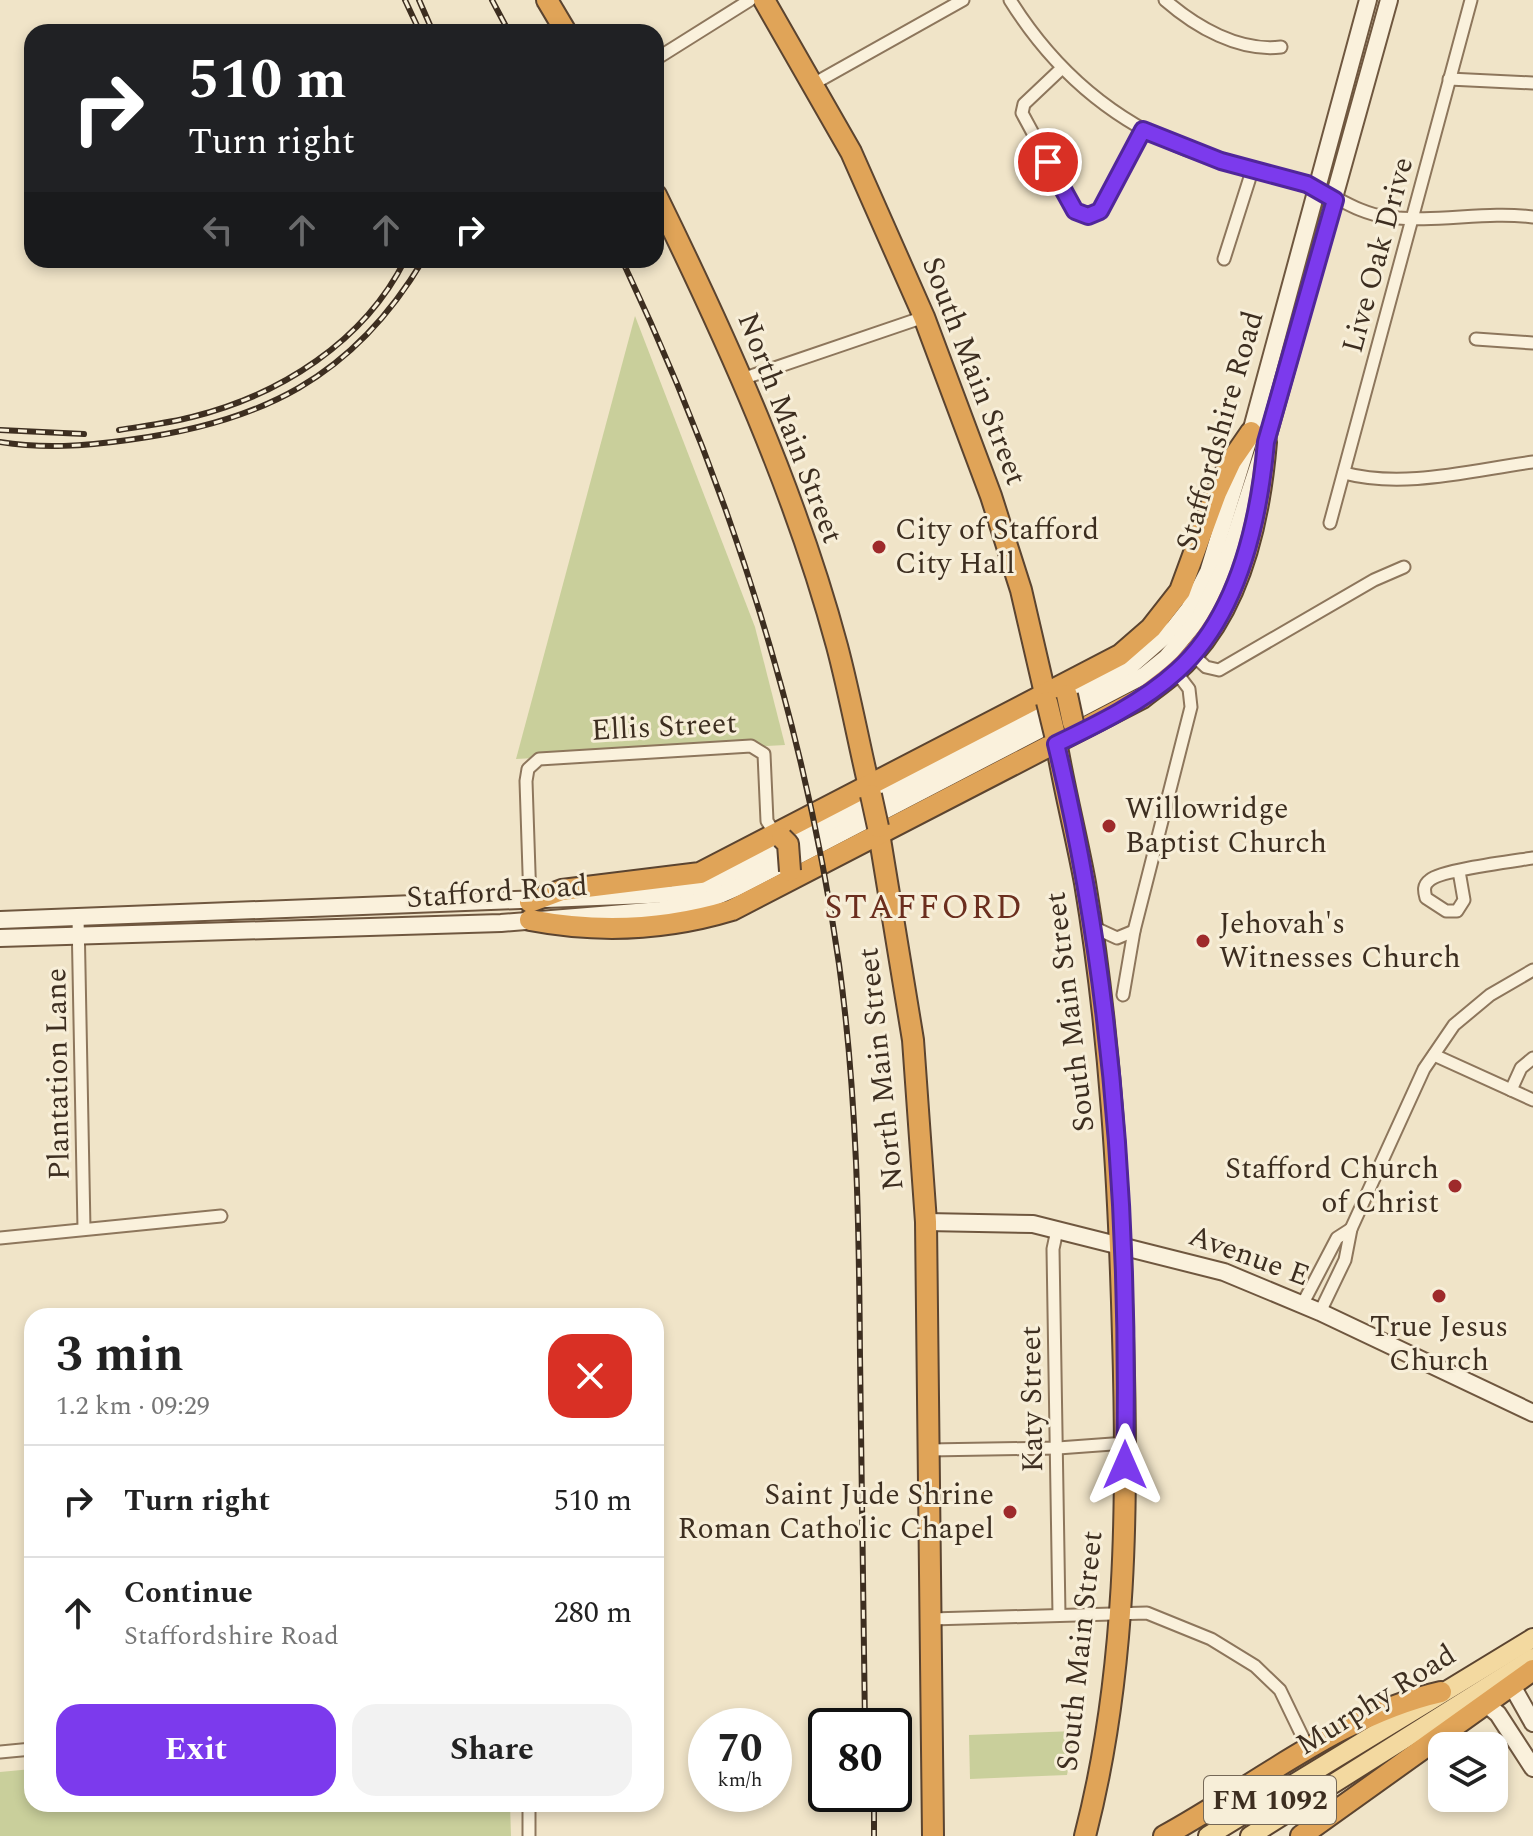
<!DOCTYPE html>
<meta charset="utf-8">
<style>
body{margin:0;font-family:Spectral,serif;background:#f2f2f2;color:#222;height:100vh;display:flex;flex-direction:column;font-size:30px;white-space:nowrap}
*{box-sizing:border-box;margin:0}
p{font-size:26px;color:#767676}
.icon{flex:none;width:44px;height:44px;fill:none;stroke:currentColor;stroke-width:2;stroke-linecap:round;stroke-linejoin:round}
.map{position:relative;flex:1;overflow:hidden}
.sheet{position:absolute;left:24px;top:1308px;width:640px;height:504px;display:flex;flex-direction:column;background:#fff;border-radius:24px;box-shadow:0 4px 12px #0003}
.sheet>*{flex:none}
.top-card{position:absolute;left:24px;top:24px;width:640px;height:244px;border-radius:24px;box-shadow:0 4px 12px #0003;background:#202124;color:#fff;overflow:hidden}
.fabs{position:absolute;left:1428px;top:1732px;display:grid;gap:16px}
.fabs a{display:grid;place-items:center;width:80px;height:80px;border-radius:16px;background:#fff;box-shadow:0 4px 12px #0003;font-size:40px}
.speed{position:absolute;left:688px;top:1708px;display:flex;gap:16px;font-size:40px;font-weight:700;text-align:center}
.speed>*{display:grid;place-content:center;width:104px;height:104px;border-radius:50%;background:#fff;box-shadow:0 4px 12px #0003;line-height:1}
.speed small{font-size:20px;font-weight:400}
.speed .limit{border:4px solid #111;border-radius:12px;background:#fff;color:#111}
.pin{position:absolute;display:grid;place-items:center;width:68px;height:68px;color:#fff;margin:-34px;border:4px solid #fff;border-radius:50%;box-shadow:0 2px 8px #0007}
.me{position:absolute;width:88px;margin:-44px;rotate:0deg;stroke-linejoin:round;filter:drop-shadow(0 0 6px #0008)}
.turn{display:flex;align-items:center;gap:28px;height:168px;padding:0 32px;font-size:36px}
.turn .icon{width:104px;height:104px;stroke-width:2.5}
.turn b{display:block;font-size:56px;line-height:68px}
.lanes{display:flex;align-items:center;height:76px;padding:0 32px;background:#0003;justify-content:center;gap:40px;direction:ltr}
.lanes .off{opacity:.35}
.round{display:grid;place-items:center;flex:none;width:84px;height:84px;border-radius:24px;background:#f2f2f2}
.overview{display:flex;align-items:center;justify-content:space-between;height:136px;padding:0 32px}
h1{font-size:48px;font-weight:700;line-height:60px}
.cta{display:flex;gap:16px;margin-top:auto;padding:16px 32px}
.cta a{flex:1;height:92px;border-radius:24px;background:#7c3aed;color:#fff;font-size:32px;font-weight:700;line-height:92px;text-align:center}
.cta a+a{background:#f2f2f2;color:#222}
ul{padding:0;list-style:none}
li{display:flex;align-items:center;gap:24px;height:112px;padding:0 32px;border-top:2px solid #e0e0e0}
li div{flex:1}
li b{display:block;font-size:30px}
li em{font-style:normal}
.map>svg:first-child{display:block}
.green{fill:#c9cf9b}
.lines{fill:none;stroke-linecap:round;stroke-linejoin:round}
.street-casing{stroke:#8d765c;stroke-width:15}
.secondary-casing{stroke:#6f573f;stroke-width:20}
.primary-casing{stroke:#5b4430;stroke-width:22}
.highway-casing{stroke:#5b4430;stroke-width:24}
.street{stroke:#faf1dc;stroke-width:11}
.secondary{stroke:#faf1dc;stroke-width:16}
.primary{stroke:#f3d9a0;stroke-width:18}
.highway{stroke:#e0a458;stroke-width:20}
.rail-casing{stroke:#3d2e20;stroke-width:6}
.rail{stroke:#f7eed8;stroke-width:3;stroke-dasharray:9;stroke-linecap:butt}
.highway-bridge-casing{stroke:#5b4430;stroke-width:24;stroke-linecap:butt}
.highway-bridge{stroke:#e0a458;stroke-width:20}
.route-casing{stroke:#51269a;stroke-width:20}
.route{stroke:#7c3aed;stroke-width:14}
.poi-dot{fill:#9e2a2b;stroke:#f7eed8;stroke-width:3}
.labels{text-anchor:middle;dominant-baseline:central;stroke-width:6;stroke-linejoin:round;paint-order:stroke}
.shield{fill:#f7eed8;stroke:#756857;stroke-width:2}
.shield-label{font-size:28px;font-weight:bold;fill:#3d2e20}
.street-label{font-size:30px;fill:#3d2e20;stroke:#f7eed8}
.poi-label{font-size:30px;fill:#3d2e20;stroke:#f7eed8;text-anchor:start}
.quarter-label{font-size:34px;letter-spacing:2px;fill:#6b2e1e;stroke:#f7eed8}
</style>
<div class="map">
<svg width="1533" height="1836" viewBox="0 0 1533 1836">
<rect width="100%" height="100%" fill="#f0e4c8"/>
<g class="green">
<polygon points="635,316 755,627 785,745 516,759"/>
<polygon points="1075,1731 1067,1775 970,1779 969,1735"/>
<polygon points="32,1769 32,1804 510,1804 511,1836 0,1836 0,1772"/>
</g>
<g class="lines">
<g class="street-casing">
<g id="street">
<path d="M 1010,0 C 1053,69 1111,120 1187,150 C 1225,164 1265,171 1304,183 C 1333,193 1355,213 1387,217 C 1436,223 1485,211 1533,217"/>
<path d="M 1165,0 C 1196,27 1239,52 1281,47"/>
<polyline points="656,59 750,0"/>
<polyline points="1061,69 1024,104 1022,113 1075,211 1088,216 1100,211 1143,130"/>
<polyline points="1449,79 1533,83"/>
<polyline points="815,83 963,0"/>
<polyline points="1224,259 1252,171"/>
<polyline points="1476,339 1533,343"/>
<polyline points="742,379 924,317"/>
<path d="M 1344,473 C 1404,489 1473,470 1533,462"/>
<polyline points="1330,523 1471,0"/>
<polyline points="1193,655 1206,667 1219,670 1374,580 1404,567"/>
<path d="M 1459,871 L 1464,900 L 1457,911 L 1446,911 L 1426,898 C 1424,891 1423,885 1430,880 C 1441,870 1514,861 1533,858"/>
<polyline points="530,902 526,781 528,769 539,759 751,746 764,754 767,821 774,832"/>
<polyline points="78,917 84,1229"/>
<polyline points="1091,926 1117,938 1134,931"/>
<polyline points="1123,995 1134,931 1191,707 1189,689 1176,672"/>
<polyline points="1434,1055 1533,1100"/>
<polyline points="1511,1090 1521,1068 1533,1058"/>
<polyline points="1057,1230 1053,1249 1059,1615"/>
<polyline points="0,1238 221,1216"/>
<polyline points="1302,1305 1337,1238 1351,1229"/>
<polyline points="1320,1312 1345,1260 1351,1229 1424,1069 1454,1025 1490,995 1533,970"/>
<polyline points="929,1450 1058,1448 1126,1443"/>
<polyline points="931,1619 1147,1613 1211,1639 1255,1666 1280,1690 1308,1748"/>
<polyline points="0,1752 32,1749"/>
<polyline points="529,1804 529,1836"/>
</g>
</g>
<g class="secondary-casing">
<g id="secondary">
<polyline points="0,920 673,894 699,888 740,870 1126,670 1174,628 1189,609 1208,572 1251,432 1368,0"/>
<polyline points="0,938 501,923 661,910 713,898 736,888 1145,675 1166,658 1200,617 1225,567 1266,442 1389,0"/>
<polyline points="926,1222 1033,1224 1224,1272 1320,1312 1533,1413"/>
<polyline points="1511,1684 1533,1723"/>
<polyline points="1485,1703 1498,1714 1533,1768"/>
</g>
</g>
<g class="primary-casing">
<g id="primary">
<polyline points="1208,1836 1533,1638"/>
<polyline points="1250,1836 1533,1658"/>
</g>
</g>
<g class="highway-casing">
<g id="highway">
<polyline points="547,0 566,32"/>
<polyline points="764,0 851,152 924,317 991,496 1021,590 1047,702"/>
<path d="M 656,195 C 727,340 795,490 837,646 C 850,695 859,745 871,795"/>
<path d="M 1055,735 C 1063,785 1076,834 1085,883 C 1110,1033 1119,1184 1123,1336 C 1128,1502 1127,1674 1085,1836"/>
<polyline points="878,827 913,1040 926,1222 933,1836"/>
<polyline points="530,902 562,890 700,873 1120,655 1151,628 1180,591 1216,493 1231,461 1251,432"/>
<path d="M 530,920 C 598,933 666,930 732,910 L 1142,698 C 1160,684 1178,672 1193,654 C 1242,599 1260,514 1266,442"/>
<path d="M 1164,1836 C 1254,1787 1339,1715 1441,1692"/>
<polyline points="1301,1836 1533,1670"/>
</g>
</g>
<use href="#street" class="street"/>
<use href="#secondary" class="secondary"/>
<use href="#primary" class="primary"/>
<use href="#highway" class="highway"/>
<g class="rail-casing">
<g id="rail">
<polyline points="405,0 420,32"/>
<polyline points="419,0 433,32"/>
<polyline points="492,0 509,32"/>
<path d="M 622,260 C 728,484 804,718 839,964 C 857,1094 859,1225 860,1356 C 862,1479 863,1603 865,1726"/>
<polyline points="0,430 84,434"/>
<path d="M 119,430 C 143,426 169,423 192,417 C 280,395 364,342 405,260"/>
<path d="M 0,442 C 43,449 85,446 128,440 C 260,423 353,378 423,260"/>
<polyline points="874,1794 874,1836"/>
</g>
</g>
<use href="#rail" class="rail"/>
<g class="highway-bridge-casing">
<g id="highway-bridge">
<polyline points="1067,695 1073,723"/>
<polyline points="1047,702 1055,735"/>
<polyline points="871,795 878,827"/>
<polyline points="782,838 788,844 790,871"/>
</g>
</g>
<use href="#highway-bridge" class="highway-bridge"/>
</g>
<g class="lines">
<g class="route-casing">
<path id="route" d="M 1048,162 L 1075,211 L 1088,216 L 1100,211 L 1143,130 L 1221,161 L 1307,184 L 1335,200 L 1266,442 C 1259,521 1238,616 1177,671 C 1143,702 1098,724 1056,744 C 1113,978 1130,1225 1125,1465"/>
</g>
<use href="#route" class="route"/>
</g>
<g class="poi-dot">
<circle cx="879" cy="547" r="8"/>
<circle cx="1109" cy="826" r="8"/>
<circle cx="1203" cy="941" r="8"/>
<circle cx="1455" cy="1186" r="8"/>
<circle cx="1439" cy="1296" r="8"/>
<circle cx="1010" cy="1512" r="8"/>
</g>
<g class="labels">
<rect class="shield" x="1204" y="1776" width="132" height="48" rx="6"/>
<g class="shield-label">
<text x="1270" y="1800">FM 1092</text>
</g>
<g class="street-label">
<text transform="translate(1378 255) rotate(-75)">Live Oak Drive</text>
<text transform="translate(974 371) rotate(69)">South Main Street</text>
<text transform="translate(790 428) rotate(69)">North Main Street</text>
<text transform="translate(1220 431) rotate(-74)">Staffordshire Road</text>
<text transform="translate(664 727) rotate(-3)">Ellis Street</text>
<text transform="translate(497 892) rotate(-4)">Stafford Road</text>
<text transform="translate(1070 1012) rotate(-97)">South Main Street</text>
<text transform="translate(881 1069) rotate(-96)">North Main Street</text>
<text transform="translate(58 1074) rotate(-91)">Plantation Lane</text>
<text transform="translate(1249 1256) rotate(20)">Avenue E</text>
<text transform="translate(1032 1399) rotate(-91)">Katy Street</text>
<text transform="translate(1080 1651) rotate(-84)">South Main Street</text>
<text transform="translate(1376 1700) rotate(-32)">Murphy Road</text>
</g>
<g class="poi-label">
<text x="895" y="530">City of Stafford<tspan x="895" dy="34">City Hall</tspan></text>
<text x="1125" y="809">Willowridge<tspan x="1125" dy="34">Baptist Church</tspan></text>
<text x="1219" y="924">Jehovah's<tspan x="1219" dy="34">Witnesses Church</tspan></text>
<text x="1439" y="1169" text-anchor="end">Stafford Church<tspan x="1439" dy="34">of Christ</tspan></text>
<text x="1439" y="1327" text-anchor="middle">True Jesus<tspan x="1439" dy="34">Church</tspan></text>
<text x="994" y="1495" text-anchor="end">Saint Jude Shrine<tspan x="994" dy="34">Roman Catholic Chapel</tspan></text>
</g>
<g class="quarter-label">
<text x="924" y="908">STAFFORD</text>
</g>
</g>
</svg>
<div class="fabs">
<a><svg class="icon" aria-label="layers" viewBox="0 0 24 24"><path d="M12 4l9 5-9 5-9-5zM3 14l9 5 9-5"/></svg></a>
</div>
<div class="speed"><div>70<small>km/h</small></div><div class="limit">80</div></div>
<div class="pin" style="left:1048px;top:162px;background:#d93025"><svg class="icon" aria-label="arrive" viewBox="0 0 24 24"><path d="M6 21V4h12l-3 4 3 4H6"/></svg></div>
<svg class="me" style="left:1125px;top:1465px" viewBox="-20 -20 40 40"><path d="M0-17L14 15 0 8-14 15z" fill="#7c3aed" stroke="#fff" stroke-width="4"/></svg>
<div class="top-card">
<div class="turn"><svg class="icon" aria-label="right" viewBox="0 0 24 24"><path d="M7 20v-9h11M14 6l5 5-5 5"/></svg><div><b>510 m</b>Turn right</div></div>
<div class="lanes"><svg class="icon off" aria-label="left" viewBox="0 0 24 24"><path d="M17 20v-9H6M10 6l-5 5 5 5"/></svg><svg class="icon off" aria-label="ahead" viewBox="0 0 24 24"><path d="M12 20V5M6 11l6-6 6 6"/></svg><svg class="icon off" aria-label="ahead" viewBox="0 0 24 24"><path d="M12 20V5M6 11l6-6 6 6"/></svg><svg class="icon" aria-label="right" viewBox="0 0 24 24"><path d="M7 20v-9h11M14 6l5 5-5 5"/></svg></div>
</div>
<section class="sheet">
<div class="overview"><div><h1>3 min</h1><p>1.2 km · 09:29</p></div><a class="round" style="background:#d93025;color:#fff"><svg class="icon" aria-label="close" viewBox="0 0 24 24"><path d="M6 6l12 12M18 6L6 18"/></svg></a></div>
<ul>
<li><svg class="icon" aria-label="right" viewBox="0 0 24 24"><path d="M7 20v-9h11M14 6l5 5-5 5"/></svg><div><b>Turn right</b></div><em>510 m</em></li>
<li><svg class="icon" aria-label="ahead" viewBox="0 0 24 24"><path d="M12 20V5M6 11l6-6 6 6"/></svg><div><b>Continue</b><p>Staffordshire Road</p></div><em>280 m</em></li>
</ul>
<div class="cta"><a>Exit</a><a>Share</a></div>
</section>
</div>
